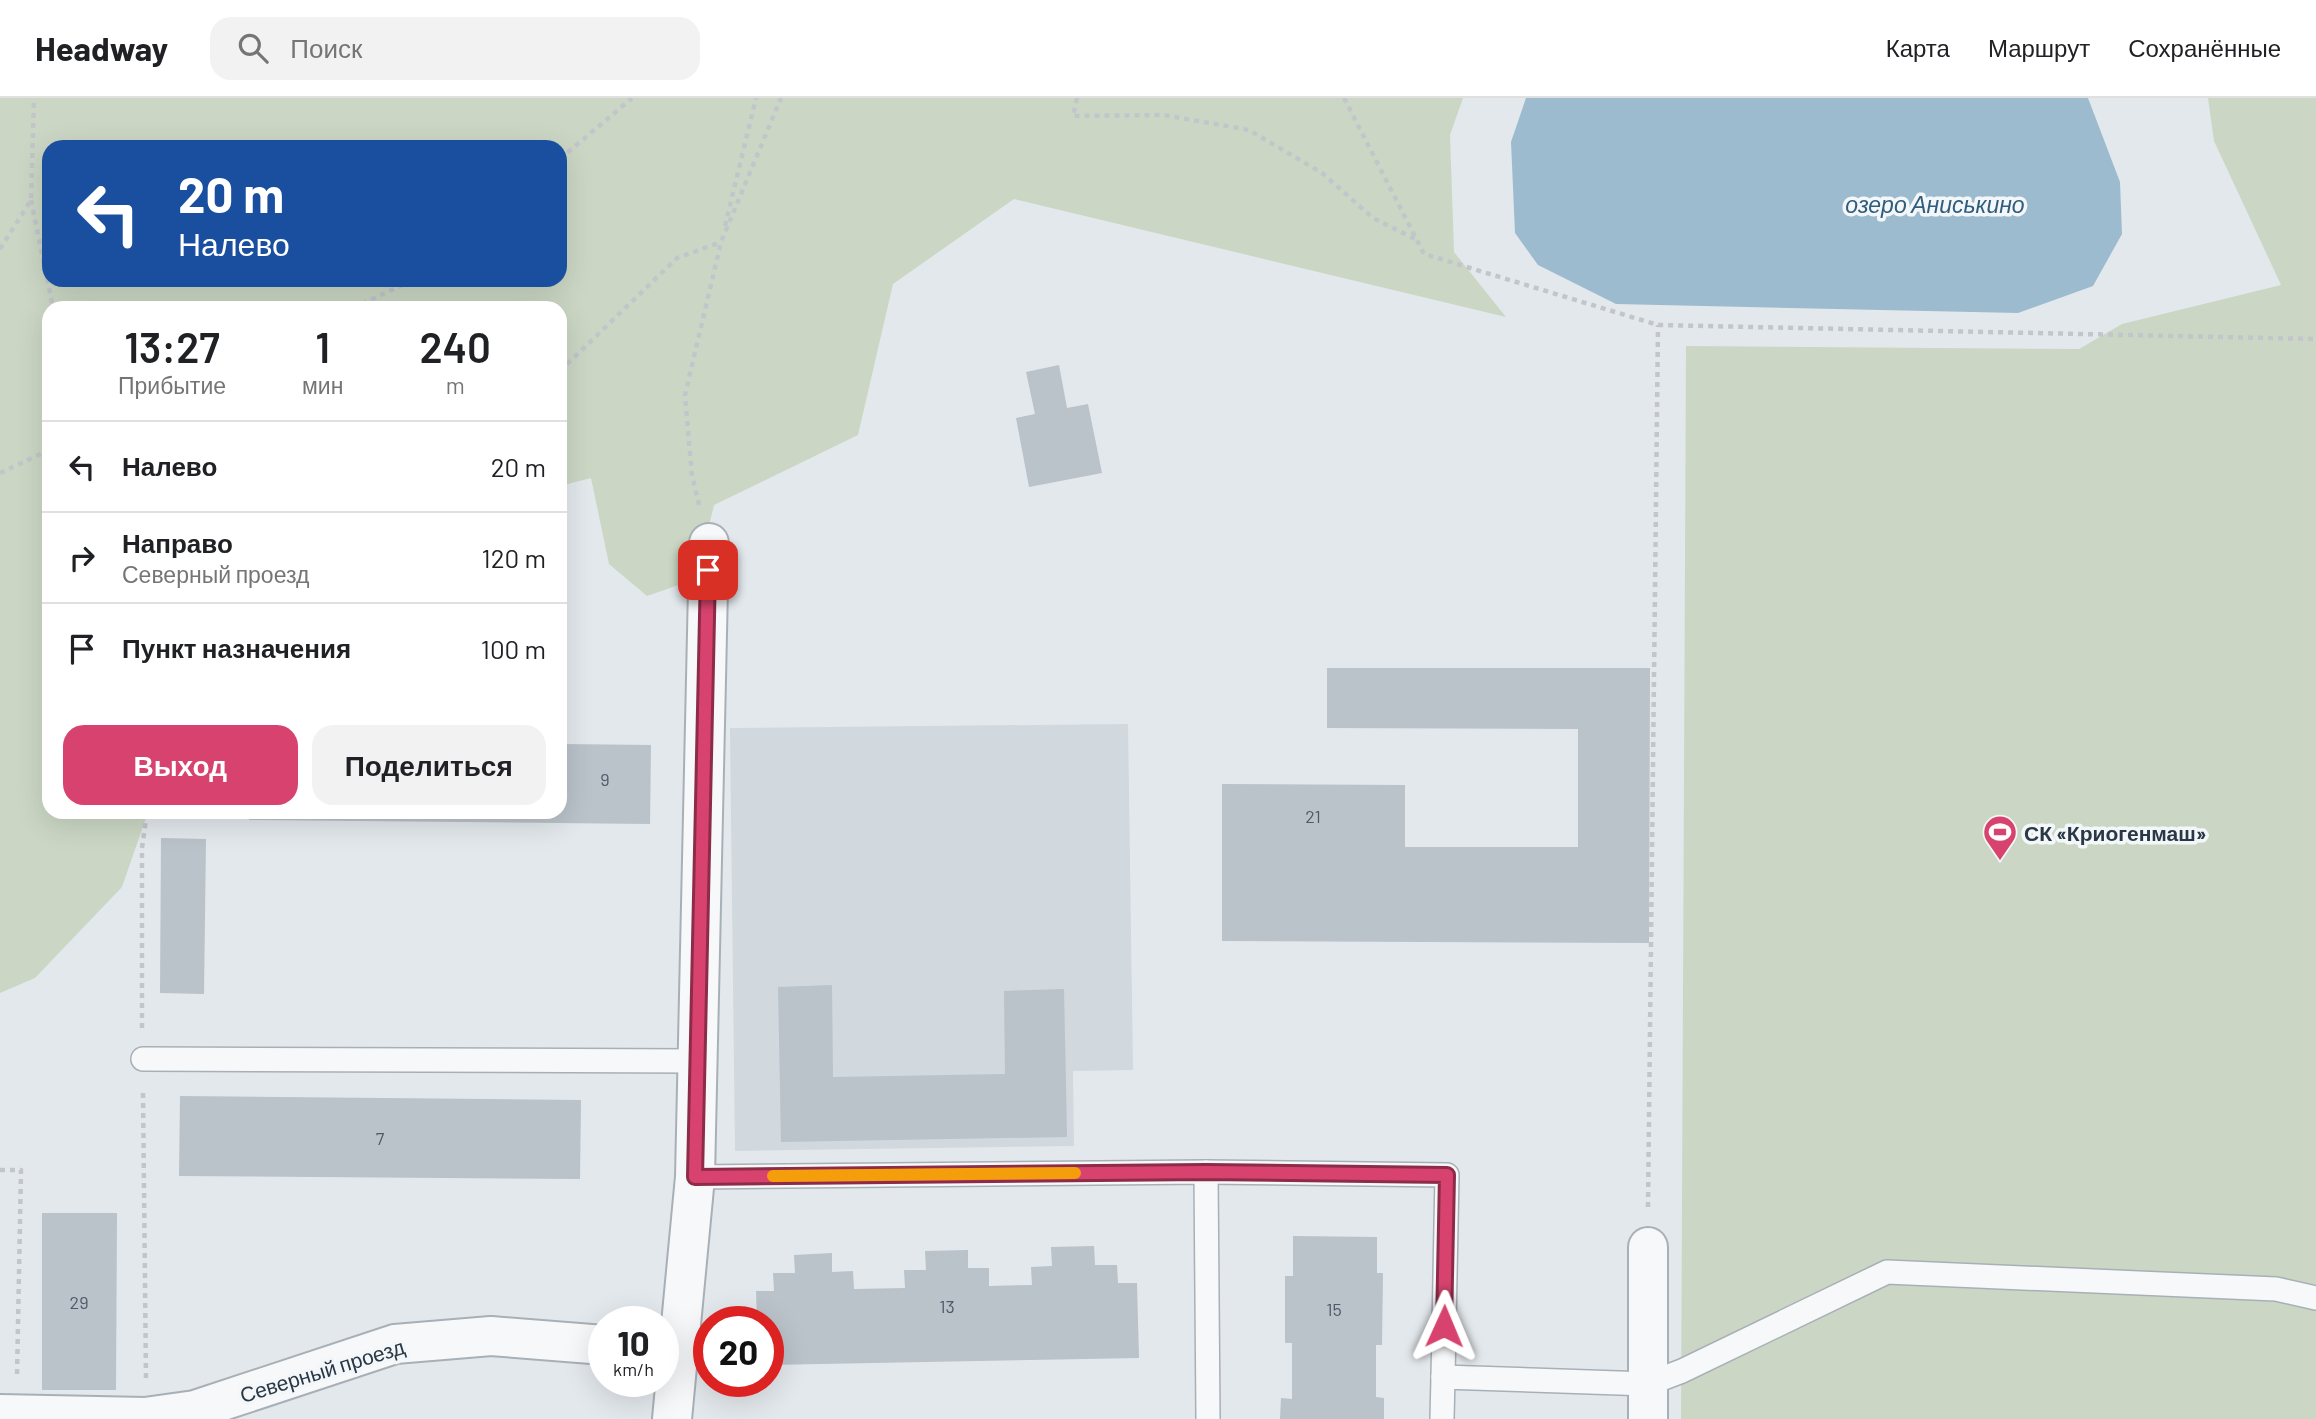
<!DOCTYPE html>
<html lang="ru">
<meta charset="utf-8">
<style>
body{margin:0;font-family:Barlow,sans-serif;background:#f2f2f2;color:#202124;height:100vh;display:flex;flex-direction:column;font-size:26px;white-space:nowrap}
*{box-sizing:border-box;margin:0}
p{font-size:23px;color:#757577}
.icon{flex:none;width:38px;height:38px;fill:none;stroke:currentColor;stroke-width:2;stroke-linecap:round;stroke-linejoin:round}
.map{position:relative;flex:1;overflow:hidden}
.panel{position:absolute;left:42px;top:203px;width:525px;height:518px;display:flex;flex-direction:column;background:#fff;border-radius:21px;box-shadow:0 7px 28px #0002}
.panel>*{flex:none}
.hud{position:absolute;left:42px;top:42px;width:525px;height:147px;border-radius:21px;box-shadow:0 7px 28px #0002;background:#1a4fa0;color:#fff;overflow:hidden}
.speed{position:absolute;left:588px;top:1208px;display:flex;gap:14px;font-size:35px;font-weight:700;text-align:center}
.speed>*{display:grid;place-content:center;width:91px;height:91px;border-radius:50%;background:#fff;box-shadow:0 7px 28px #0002;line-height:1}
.speed small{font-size:18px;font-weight:400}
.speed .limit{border:10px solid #d22;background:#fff;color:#111}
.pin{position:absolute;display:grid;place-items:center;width:60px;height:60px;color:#fff;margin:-30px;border-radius:14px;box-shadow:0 4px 10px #0006}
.me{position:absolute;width:77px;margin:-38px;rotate:1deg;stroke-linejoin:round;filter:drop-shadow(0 0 5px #0008)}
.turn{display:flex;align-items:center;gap:24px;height:147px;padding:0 21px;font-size:32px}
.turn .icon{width:91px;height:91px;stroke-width:2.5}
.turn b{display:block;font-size:49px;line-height:60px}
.eta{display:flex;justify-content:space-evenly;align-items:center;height:119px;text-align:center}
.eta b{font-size:42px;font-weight:600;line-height:49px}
.cta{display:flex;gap:14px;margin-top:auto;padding:14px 21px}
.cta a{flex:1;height:80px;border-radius:21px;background:#d7436e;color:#fff;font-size:28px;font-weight:600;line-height:80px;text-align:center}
.cta a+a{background:#f2f2f2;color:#202124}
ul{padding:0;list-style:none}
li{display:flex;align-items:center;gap:21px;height:91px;padding:0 21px;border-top:2px solid #e0e0e0}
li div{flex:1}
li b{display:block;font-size:26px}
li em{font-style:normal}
header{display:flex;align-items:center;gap:42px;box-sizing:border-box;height:98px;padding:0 35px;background:#fff;border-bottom:2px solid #e0e0e0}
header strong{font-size:33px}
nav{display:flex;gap:38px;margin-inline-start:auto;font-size:24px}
.search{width:490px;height:63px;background:#f2f2f2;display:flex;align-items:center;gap:18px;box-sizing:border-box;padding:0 24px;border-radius:21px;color:#757577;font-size:26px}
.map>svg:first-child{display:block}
.built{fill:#d1d8de}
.green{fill:#cbd7c4;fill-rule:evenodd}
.water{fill:#9dbbce}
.building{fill:#bac2ca}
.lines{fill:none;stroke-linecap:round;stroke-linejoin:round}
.service-casing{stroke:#a8b0b7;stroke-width:26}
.minor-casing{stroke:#a8b0b7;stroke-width:42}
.path{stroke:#c2c6cb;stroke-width:4.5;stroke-dasharray:5 5;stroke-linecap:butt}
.service{stroke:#f7f8fa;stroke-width:23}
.minor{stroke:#f7f8fa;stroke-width:38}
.route-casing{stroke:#8c2c48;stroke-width:18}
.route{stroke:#d7436e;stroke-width:12}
.slow{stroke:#f59e0b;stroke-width:12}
.labels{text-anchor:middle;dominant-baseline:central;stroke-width:7;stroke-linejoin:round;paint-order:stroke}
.number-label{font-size:18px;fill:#4e5a67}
.poi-label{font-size:21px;font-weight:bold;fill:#2a3846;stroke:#f4f7f9;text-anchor:start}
.street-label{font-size:21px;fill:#2a3846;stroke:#f4f7f9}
.water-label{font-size:23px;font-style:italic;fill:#315d7d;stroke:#f4f7f9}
</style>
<header>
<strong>Headway</strong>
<div class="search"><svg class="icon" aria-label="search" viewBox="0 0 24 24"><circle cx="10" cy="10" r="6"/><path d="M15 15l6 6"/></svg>Поиск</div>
<nav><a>Карта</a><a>Маршрут</a><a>Сохранённые</a></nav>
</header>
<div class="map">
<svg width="2316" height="1321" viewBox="0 0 2316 1321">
<rect width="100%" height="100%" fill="#e3e8ec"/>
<polygon class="built" points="1128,626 1133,972 1073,973 1074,1048 735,1053 730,630"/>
<g class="green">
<path d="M 0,0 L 1463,0 L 1450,37 L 1454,154 L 1506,219 L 1014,101 L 893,186 L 858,337 L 714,407 L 696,481 L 647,498 L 609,466 L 591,380 L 560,388 L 560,210 L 49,210 L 49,714 L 148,714 L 122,789 L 35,880 L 0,895 ZM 49,49 L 560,49 L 560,182 L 49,182 Z"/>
<polygon points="2208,0 2316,0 2316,1321 1681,1321 1686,248 2079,251 2122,226 2281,187 2214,43"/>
</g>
<polygon class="water" points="1526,0 2088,0 2120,84 2122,136 2093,188 2018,215 1616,206 1538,167 1515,135 1511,44"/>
<g class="building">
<polygon points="1059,267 1067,310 1088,306 1102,375 1029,389 1016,320 1035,316 1026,274"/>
<polygon points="1327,570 1650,570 1649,845 1222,843 1222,686 1405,687 1405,749 1578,749 1578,631 1327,630"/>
<polygon points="560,646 651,647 650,726 249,722 249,714 560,714"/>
<polygon points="161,740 206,741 204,896 160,895"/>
<polygon points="832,887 833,979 1005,976 1004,893 1064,891 1067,1039 781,1044 778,889"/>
<polygon points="180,998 581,1002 580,1081 179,1078"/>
<polygon points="42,1115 117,1115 116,1292 42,1292"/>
<polygon points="1293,1138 1377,1139 1377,1175 1383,1175 1382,1247 1376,1247 1376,1299 1384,1300 1384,1321 1280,1321 1281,1300 1292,1301 1292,1245 1285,1245 1285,1178 1293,1178"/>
<polygon points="1094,1148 1095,1167 1117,1167 1118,1185 1137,1185 1139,1260 768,1267 768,1223 757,1223 756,1193 774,1193 773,1175 795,1175 794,1157 832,1155 832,1174 853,1173 854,1191 905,1190 904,1172 926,1172 925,1153 968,1152 968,1170 989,1170 989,1188 1032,1187 1031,1169 1052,1168 1051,1149"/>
</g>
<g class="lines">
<g class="service-casing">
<g id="service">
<polyline points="143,961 697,963"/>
<polyline points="1206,1074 1447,1077 1443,1279"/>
<polyline points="695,1079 1206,1074 1208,1321"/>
<polyline points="1442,1321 1443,1279 1648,1286 1682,1273 1887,1174 2276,1191 2316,1200"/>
</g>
</g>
<g class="minor-casing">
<g id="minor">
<polyline points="0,1316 145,1319 195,1312 395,1246 491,1238 604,1247"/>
<polyline points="672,1321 695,1079 709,445"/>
<polyline points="1648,1321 1648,1149"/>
</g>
</g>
<g class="path">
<polyline points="1077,0 1073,18 1164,17 1249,32 1322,75 1373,120 1415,141"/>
<polyline points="1344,0 1424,156 1658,227 2316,241"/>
<polyline points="560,61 632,0"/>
<polyline points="31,102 53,210"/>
<polyline points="725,128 756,0"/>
<polyline points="0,151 31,102 34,0"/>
<polyline points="353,210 413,182"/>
<polyline points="560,273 677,160 721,144"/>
<polyline points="0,375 49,352"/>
<polyline points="699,407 692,377 685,297 721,144 781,0"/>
<polyline points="142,930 142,750 147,714"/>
<polyline points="143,995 146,1280"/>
<polyline points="0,1072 21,1072 17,1278"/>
<polyline points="1648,1109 1658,227"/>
</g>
<use href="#service" class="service"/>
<use href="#minor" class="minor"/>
</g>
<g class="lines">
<g class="route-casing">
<polyline id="route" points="708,472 695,1079 1206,1074 1447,1077 1444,1228"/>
</g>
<use href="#route" class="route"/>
<polyline class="slow" points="773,1078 1075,1075"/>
</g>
<defs>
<g id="stadium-pin" transform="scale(1.75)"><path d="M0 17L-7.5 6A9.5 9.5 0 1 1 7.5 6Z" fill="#d7436e" stroke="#f4f7f9"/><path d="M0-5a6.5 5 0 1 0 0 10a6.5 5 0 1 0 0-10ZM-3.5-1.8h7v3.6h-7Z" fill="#fff"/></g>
</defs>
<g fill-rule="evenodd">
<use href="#stadium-pin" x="2000" y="734"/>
</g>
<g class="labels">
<g class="number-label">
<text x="605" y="681">9</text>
<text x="1313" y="718">21</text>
<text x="380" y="1040">7</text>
<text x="79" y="1204">29</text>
<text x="947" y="1208">13</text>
<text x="1334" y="1211">15</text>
</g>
<g class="poi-label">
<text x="2024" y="734">СК «Криогенмаш»</text>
</g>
<g class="street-label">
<text transform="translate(322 1272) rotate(-17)">Северный проезд</text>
</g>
<g class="water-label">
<text x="1935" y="106">озеро Аниськино</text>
</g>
</g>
</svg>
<div class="speed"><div>10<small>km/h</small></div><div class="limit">20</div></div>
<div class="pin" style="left:708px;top:472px;background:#d93025"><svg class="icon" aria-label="arrive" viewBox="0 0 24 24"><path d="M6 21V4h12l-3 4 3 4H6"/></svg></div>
<svg class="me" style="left:1444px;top:1228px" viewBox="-20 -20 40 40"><path d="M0-17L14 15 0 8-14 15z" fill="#d7436e" stroke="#fff" stroke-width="4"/></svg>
<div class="hud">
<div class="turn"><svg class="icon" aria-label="left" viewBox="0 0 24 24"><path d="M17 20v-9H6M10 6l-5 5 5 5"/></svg><div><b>20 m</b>Налево</div></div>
</div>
<section class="panel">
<div class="eta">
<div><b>13:27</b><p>Прибытие</p></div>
<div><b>1</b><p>мин</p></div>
<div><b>240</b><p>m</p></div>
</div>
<ul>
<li><svg class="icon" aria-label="left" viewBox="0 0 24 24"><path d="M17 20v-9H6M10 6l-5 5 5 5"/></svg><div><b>Налево</b></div><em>20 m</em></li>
<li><svg class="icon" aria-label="right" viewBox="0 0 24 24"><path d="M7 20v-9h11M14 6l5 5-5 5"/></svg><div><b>Направо</b><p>Северный проезд</p></div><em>120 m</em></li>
<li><svg class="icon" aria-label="arrive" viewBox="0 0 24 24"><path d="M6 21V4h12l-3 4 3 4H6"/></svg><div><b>Пункт назначения</b></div><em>100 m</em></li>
</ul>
<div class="cta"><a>Выход</a><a>Поделиться</a></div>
</section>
</div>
